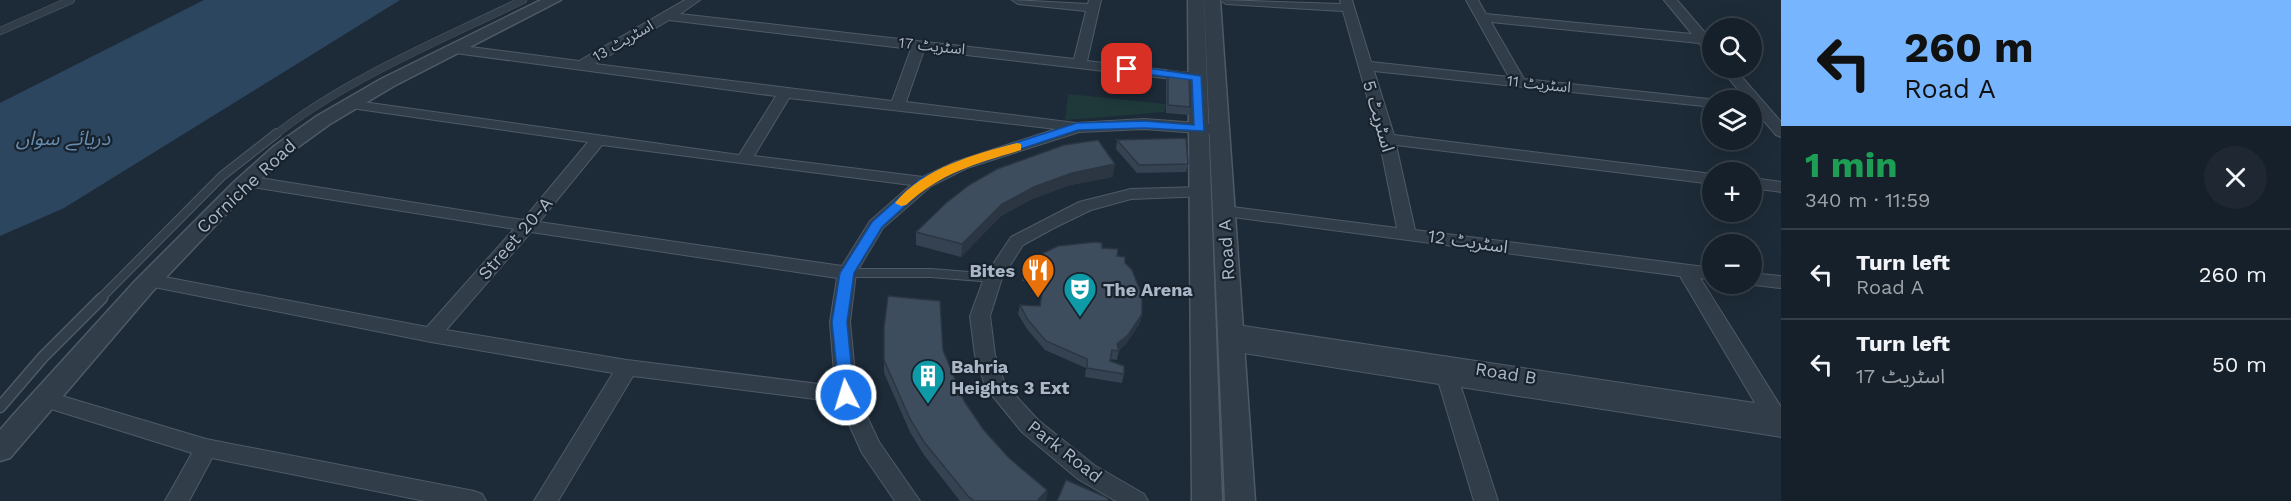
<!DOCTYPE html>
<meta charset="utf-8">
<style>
body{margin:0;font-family:"Work Sans","Noto Sans Arabic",sans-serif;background:#1f2832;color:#f1f3f6;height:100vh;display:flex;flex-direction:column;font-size:22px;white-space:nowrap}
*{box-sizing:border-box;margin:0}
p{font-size:20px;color:#9ea3a8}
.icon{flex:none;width:33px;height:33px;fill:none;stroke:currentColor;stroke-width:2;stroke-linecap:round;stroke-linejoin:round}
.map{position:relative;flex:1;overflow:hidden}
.drawer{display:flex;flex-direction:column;background:#16202a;width:510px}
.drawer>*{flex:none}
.hud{background:#77b6ff;color:#111;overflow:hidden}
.tools{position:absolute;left:1702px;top:18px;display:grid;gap:12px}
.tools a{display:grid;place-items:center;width:60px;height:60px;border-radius:50%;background:#16202a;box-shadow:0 6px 24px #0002,0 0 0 2px #353e47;font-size:30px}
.pin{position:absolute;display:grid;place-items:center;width:51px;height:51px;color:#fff;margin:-26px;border-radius:12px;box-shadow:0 3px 9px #0006}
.me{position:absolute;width:66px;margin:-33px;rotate:355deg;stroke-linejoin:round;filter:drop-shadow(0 0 4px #0008)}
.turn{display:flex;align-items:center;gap:21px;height:126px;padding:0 24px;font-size:27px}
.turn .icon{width:78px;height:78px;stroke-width:2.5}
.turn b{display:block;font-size:42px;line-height:51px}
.round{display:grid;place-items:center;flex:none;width:63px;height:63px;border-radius:32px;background:#1f2832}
.headline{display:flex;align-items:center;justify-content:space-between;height:102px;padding:0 24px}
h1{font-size:36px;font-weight:700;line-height:45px;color:#1e9e55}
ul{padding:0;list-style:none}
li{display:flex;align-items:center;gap:18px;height:90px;padding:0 24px;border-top:2px solid #353e47}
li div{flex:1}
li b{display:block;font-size:22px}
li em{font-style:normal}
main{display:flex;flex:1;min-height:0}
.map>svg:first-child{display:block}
.green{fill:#1f393a}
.water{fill:#2d4660}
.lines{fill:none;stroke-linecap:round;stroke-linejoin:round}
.stream-far2{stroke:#2d4660;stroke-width:4}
.stream-far1{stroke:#2d4660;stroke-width:5}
.stream{stroke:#2d4660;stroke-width:6}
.service-far2-casing{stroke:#4f5a67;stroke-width:8}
.service-far1-casing{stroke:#4f5a67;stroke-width:10}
.service-casing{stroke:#4f5a67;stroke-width:13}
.minor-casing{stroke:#4f5a67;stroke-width:2}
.tertiary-casing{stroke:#4f5a67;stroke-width:3}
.service-far2{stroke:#313d49;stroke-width:7}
.service-far1{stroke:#313d49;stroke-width:8}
.service{stroke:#313d49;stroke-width:10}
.minor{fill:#313d49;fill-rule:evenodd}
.tertiary{fill:#313d49;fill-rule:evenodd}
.wall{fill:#354251}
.shaded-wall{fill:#2b3642}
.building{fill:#3e4d5e;stroke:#2b3642;stroke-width:1.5}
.route{fill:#1a73e8;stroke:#114b97;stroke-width:1.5}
.slow{fill:#f59e0b}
.labels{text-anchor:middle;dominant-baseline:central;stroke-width:4.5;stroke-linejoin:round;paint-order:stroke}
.far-street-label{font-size:15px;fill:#abb7c6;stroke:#17222d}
.street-label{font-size:18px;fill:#abb7c6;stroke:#17222d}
.poi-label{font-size:18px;font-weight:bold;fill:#abb7c6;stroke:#17222d;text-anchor:start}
.water-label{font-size:20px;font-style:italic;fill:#678bae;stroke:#17222d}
</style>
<main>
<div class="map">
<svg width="1781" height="501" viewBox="0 0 1781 501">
<rect width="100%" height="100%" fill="#1d2b38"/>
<polygon class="green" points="1068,94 1166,104 1165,112 1065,120"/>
<polygon class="water" points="204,0 400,0 64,208 0,236 0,103"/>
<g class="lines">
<polyline class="stream-far2" points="1205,21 1208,102"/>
<polyline class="stream-far1" points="1214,272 1215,299"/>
<polyline class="stream" points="1215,298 1223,501"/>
<g class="service-far2-casing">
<g id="service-far2">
<polyline points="0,31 71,0"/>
<path d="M 275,135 C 344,80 443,39 523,0"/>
</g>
</g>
<g class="service-far1-casing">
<g id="service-far1">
<polyline points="847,273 931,273 993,278"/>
<polyline points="100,299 222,176 277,133"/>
</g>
</g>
<g class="service-casing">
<polyline id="service" points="0,407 43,357 102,298"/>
</g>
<g class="minor-casing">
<g id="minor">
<path d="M 685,0 L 700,0 L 680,14 L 1074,59 L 1086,11 L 1018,4 L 1012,0 L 1088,4 L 1089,0 L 1101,0 L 1087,61 L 1190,73 L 1197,77 L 1190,81 L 924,50 L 906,102 L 1076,123 L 1144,119 L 1212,124 L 1220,129 L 1212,134 L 1144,129 L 1079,132 L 967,168 L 931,186 L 883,228 L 856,273 L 850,322 L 857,395 L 879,442 L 920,501 L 895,501 L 862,453 L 839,402 L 633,376 L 558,501 L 534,501 L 613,373 L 431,342 L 149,286 L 142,284 L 140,280 L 142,276 L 149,274 L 427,327 L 514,229 L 247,186 L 241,184 L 239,181 L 241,178 L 247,176 L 523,220 L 588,142 L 344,107 L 342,104 L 349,100 L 739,155 L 776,96 L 455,53 L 448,49 L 455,45 L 579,61 ZM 669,20 L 911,49 L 892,101 L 595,64 ZM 789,98 L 1056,129 L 955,162 L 923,177 L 754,156 ZM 602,145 L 911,185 L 870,221 L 842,266 L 539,222 ZM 531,232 L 837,278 L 830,322 L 835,386 L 627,360 L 446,330 Z"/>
<polygon points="1220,0 1341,4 1340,0 1352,0 1371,62 1509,77 1466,0 1478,0 1486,14 1692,34 1664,0 1677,0 1713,42 1713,55 1708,54 1699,43 1491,22 1524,79 1718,100 1713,100 1713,107 1374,71 1394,135 1713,174 1713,184 1396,145 1415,230 1713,268 1713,280 1700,278 1781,407 1781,437 1461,387 1498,501 1474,501 1439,384 1225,350 1222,345 1225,340 1231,338 1224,336 1221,331 1224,326 1231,324 1755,403 1680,276 1218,215 1215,211 1224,206 1397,228 1379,139 1343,11 1226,4"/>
<polygon points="1720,68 1734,68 1781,122 1781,137 1776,135 1752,107 1752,100 1747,100"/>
<polygon points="1752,178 1781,182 1781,192 1752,188"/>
<polygon points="1201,187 1209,192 1207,196 1131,199 1091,210 1054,228 1023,245 1002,278 990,316 995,355 1005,384 1038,420 1094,465 1144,494 1148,501 1116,501 1078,479 1022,432 986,388 975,355 970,316 984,278 1011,237 1079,202 1131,189"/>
<polygon points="1752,273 1781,276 1781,288 1746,284 1752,284"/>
<polygon points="42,390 206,439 474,491 482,494 486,501 425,501 212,458 189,501 165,501 192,453 35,404 31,398 35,392"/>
</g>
</g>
<g class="tertiary-casing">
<g id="tertiary">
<polygon points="541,0 561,0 394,86 330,124 287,155 249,190 152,292 10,458 0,461 0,430 13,415 135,281 235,181 273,147 317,116 381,79"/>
<polygon points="1188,0 1204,0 1222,501 1192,501"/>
<polygon points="1204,0 1220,0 1255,501 1225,501"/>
</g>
</g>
<use href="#service-far2" class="service-far2"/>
<use href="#service-far1" class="service-far1"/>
<use href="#service" class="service"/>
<use href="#minor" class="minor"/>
<use href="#tertiary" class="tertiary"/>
</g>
<g class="wall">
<polygon points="1168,70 1190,107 1189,115 1166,113 1166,79"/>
<polygon points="1117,140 1188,164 1186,172 1137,173 1116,149"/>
<polygon points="997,169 1113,177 1070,185 1032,199 1001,216 961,257 916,245 916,232"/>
<polygon points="1102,248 1117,256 1125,263 1142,314 1140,323 1126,344 1119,350 1117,360 1110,359 1110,361 1124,374 1122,383 1085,377 1086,368 1045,350 1027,329 1018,314 1020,305 1040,306 1043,286 1022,281 1023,272"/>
<polygon points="884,327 943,350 964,401 983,429 1009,458 1047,490 1046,501 960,501 924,455 910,432 884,373"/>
</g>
<g class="shaded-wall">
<polygon points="1115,164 1113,177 1070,185 1032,199 1001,216 961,257 962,244 1002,204 1034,187 1072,173"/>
<polygon points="1142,314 1140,323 1126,344 1118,350 1117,344"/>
<polygon points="1047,490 1046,501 1037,501"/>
</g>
<g class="building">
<polygon points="1168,70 1189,73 1190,107 1168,105"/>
<polygon points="1186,138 1188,164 1139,165 1117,140"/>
<polygon points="1098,140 1115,164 1072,173 1034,187 1002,204 962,244 916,232 946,203 969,185 997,169 1064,145"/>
<polygon points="1095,242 1102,243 1102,248 1118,249 1117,256 1125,257 1125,263 1132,270 1142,295 1142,314 1128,335 1117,344 1119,351 1112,350 1110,361 1124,366 1124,374 1087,368 1087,359 1046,341 1028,320 1020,305 1040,306 1043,285 1048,278 1023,272 1035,257 1058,246"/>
<polygon points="888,296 940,301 943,350 964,401 983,429 1009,458 1047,490 1037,501 974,501 968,496 924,442 910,419 884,360 884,327"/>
<polygon points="1066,480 1108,498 1108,501 1057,501"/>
</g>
<polygon class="route" points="1127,65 1201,76 1204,131 1144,128 1078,130 966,167 929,184 882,227 854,273 847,322 854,395 846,401 840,399 832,322 840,273 872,222 920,179 957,162 1077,123 1144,121 1194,125 1192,80 1123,71 1122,69"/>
<path class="slow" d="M 1017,143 L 1021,144 L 1021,150 C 975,164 942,172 906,205 L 901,206 L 895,203 C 923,168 975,154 1017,143 Z"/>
<defs>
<g id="restaurant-pin" transform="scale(1.725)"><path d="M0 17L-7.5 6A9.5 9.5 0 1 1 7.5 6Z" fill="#e8710a" stroke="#17222d"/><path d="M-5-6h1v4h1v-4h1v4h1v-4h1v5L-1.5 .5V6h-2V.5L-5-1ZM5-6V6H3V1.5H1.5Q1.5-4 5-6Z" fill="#fff"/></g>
<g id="theatre-pin" transform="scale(1.725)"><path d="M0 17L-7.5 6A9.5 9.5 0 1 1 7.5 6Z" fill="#0f9aa8" stroke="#17222d"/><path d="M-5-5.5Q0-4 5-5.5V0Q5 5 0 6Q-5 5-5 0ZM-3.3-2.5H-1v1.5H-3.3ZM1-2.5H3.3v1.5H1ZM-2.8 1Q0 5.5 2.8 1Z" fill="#fff"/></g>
<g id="building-pin" transform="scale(1.725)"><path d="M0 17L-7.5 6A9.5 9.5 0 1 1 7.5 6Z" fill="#0f9aa8" stroke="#17222d"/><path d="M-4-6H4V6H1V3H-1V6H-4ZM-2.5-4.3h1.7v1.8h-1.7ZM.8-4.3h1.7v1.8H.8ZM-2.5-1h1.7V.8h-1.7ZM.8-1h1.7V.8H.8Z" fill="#fff"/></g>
</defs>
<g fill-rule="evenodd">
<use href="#restaurant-pin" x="1038" y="270"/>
<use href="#theatre-pin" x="1080" y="289"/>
<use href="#building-pin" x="928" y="376"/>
</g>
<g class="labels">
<g class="far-street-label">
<text transform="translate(623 41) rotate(-30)">اسٹریٹ 13</text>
<text transform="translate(932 46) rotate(6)">اسٹریٹ 17</text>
<text transform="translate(1539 84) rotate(6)">اسٹریٹ 11</text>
</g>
<g class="street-label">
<text transform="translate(1379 116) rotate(74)">اسٹریٹ 5</text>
<text transform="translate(246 186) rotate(-43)">Corniche Road</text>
<text transform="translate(515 238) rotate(-49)">Street 20-A</text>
<text transform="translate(1468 241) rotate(8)">اسٹریٹ 12</text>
<text transform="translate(1226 250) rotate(-94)">Road A</text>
<text transform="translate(1506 373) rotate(9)">Road B</text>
<text transform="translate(1065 451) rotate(38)">Park Road</text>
</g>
<g class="poi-label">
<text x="1015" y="270" text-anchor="end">Bites</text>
<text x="1103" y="289">The Arena</text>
<text x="951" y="366">Bahria<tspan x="951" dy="21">Heights 3 Ext</tspan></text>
</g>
<g class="water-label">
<text x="63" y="138">دریائے سواں</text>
</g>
</g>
</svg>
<div class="tools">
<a><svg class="icon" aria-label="search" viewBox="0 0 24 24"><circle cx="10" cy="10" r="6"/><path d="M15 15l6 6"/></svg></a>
<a><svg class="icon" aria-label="layers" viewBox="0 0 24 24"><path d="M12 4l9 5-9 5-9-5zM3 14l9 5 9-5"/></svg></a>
<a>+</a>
<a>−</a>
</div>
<div class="pin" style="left:1127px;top:69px;background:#d93025"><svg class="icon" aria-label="arrive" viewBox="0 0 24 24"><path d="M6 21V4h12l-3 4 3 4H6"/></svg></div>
<svg class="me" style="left:846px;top:395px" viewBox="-20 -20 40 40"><circle r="17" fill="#1a73e8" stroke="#fff" stroke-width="3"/><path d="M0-11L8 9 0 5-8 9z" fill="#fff"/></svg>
</div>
<section class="drawer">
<div class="hud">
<div class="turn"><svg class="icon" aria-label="left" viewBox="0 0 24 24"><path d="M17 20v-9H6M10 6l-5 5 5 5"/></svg><div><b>260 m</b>Road A</div></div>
</div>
<div class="headline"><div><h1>1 min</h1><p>340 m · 11:59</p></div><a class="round"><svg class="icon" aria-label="close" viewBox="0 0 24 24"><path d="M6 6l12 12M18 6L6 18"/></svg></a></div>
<ul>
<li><svg class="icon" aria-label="left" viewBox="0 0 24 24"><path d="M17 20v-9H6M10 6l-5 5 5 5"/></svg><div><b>Turn left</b><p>Road A</p></div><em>260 m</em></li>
<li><svg class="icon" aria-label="left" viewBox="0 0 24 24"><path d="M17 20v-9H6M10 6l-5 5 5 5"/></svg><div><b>Turn left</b><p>اسٹریٹ 17</p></div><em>50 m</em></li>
</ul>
</section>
</main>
